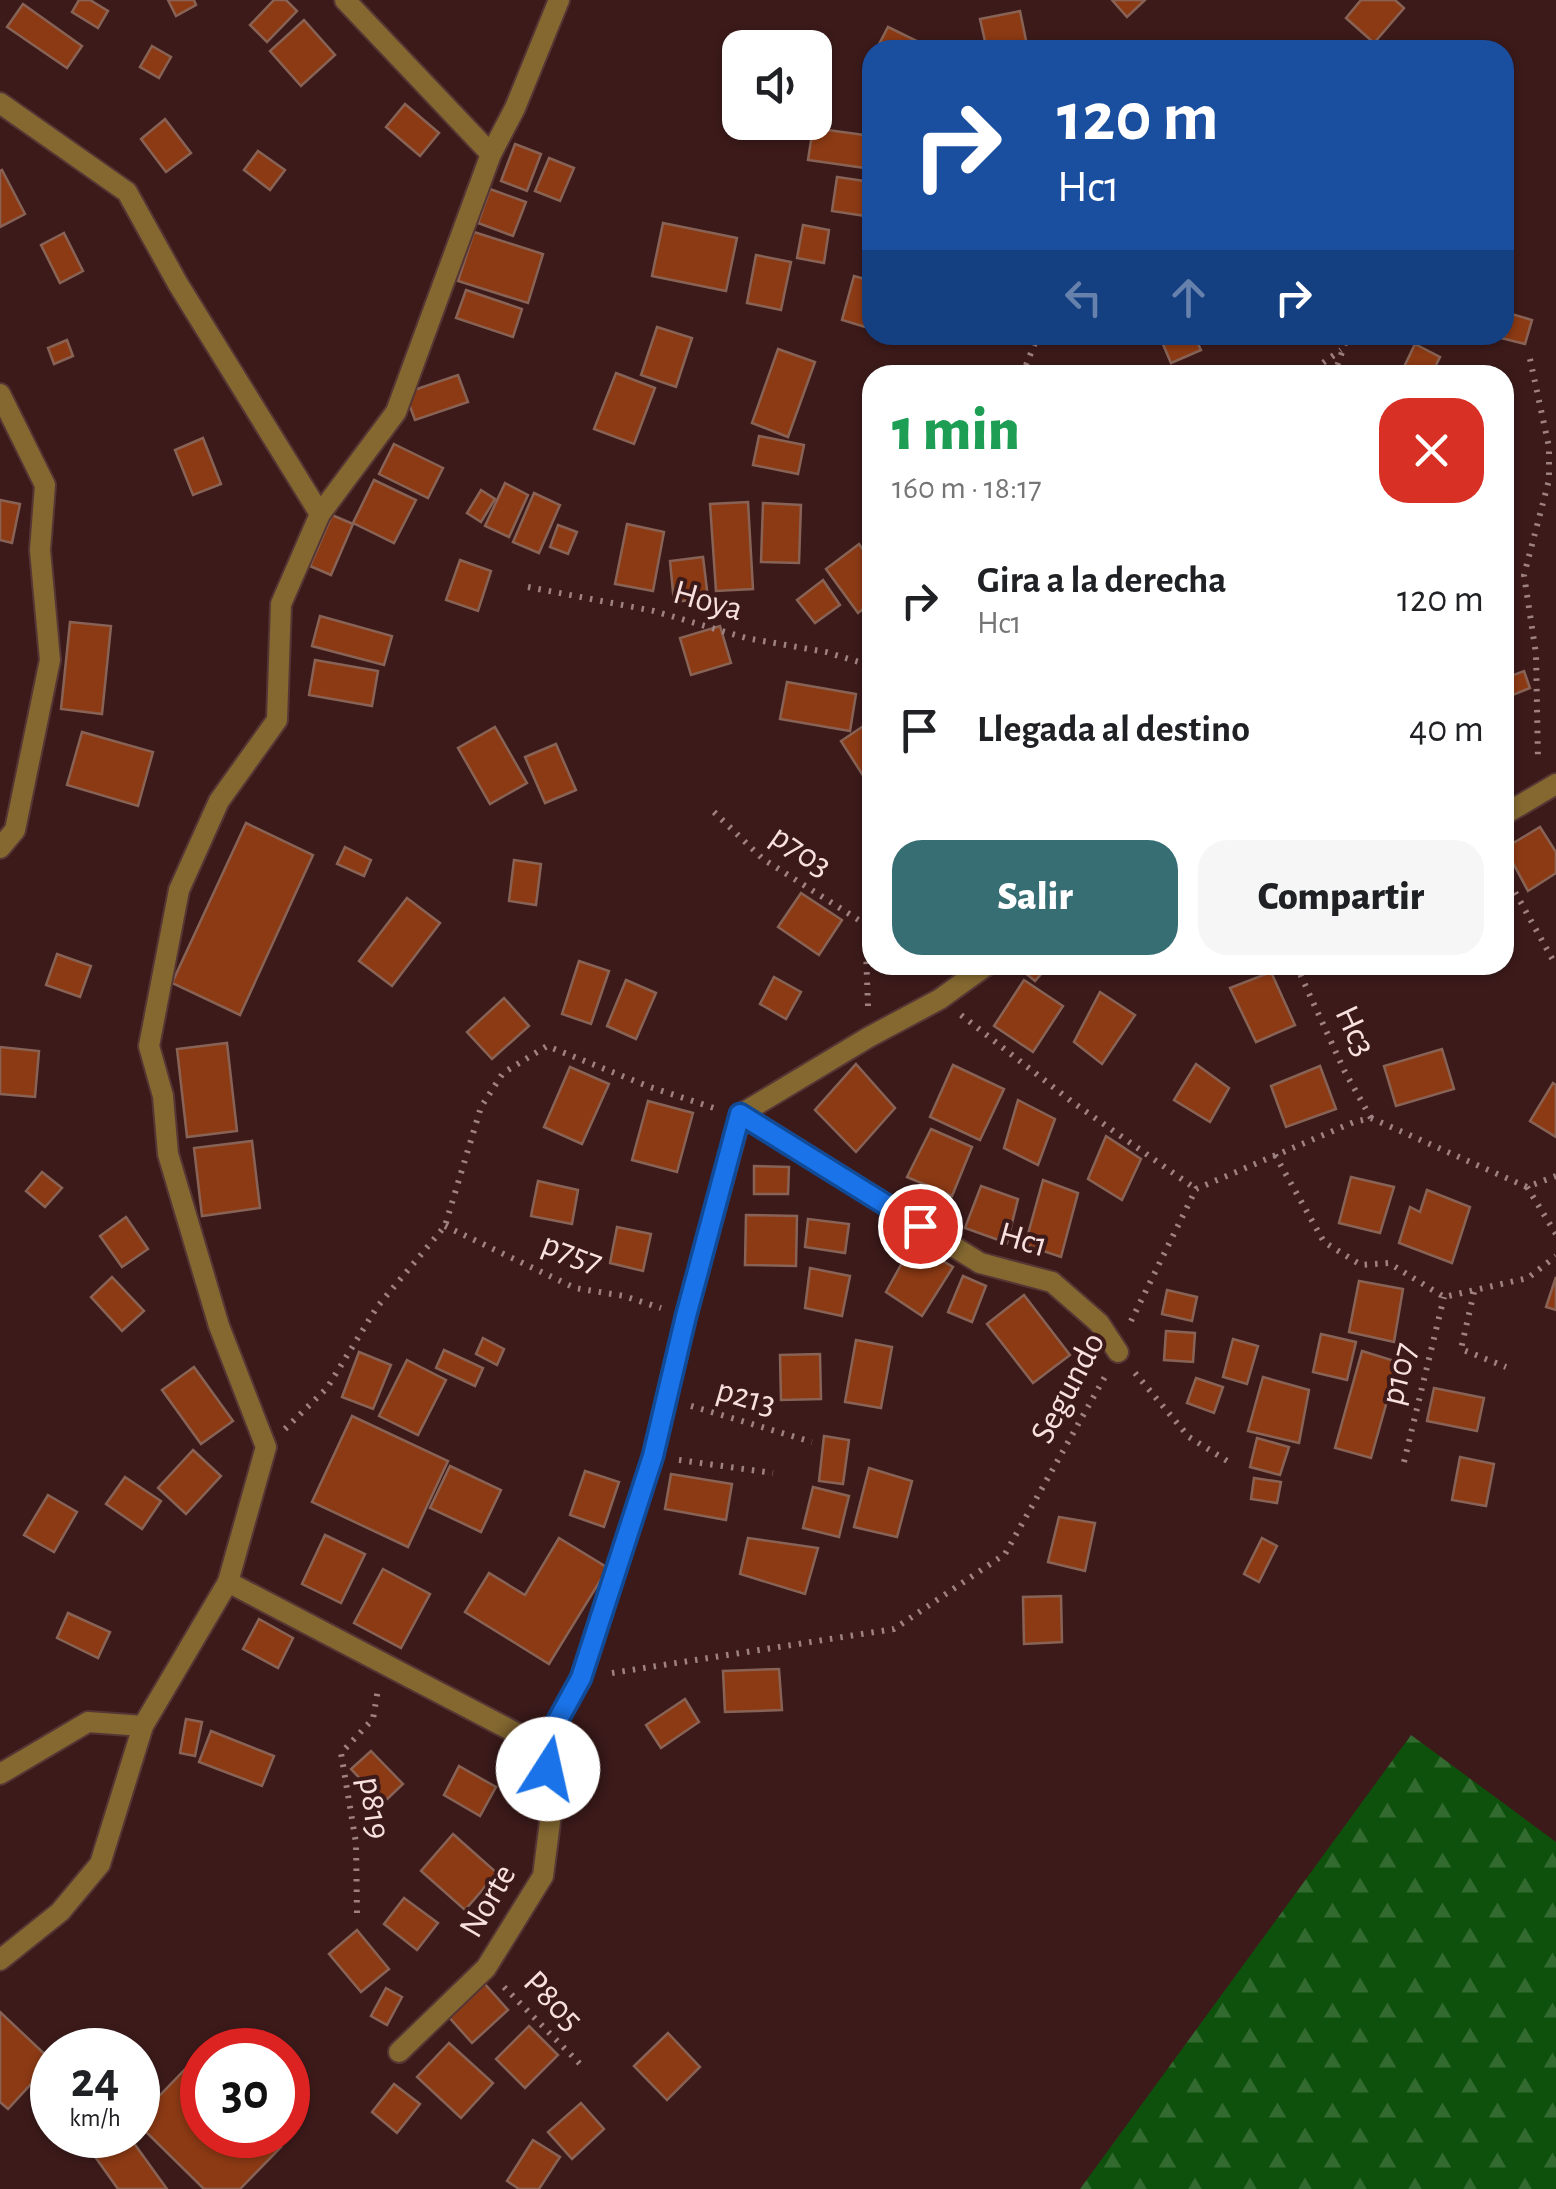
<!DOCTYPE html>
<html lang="es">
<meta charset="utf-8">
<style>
body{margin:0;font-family:"Alegreya Sans",sans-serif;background:#f6f6f6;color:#202124;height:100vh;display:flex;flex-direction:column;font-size:38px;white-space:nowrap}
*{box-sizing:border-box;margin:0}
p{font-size:32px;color:#757577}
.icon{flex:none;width:55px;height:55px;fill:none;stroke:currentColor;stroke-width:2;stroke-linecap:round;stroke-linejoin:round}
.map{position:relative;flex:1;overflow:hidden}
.sheet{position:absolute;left:862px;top:365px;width:652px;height:610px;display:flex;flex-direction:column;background:#fff;border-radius:30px;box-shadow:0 2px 8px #0004}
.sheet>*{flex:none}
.top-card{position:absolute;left:862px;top:40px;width:652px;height:305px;border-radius:30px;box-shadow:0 2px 8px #0004;background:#1a4fa0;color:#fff;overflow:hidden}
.controls{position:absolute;left:722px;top:30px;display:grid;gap:20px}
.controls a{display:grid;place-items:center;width:110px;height:110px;border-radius:20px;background:#fff;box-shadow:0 2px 8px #0004;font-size:50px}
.speed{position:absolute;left:30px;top:2028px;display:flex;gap:20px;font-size:50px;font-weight:700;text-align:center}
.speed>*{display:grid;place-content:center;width:130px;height:130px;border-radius:50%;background:#fff;box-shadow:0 2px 8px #0004;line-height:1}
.speed small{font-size:25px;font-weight:400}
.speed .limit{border:15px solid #d22;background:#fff;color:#111}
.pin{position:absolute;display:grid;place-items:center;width:85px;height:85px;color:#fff;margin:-42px;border:5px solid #fff;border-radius:50%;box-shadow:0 2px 10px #0007}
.me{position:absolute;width:110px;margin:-55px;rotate:10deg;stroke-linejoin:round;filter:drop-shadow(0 0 8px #0008)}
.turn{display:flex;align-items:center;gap:35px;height:210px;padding:0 30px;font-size:45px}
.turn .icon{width:130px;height:130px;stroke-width:2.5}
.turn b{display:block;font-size:70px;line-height:85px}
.lanes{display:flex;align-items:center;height:95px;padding:0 30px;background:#0003;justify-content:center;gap:50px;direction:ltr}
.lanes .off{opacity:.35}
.round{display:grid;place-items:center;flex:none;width:105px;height:105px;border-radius:30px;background:#f6f6f6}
.summary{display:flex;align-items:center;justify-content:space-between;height:170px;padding:0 30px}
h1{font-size:60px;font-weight:800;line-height:75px;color:#1e9e55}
.button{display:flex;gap:20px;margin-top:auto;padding:20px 30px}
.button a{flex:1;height:115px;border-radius:30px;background:#366e74;color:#fff;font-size:40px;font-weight:800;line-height:115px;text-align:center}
.button a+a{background:#f6f6f6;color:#202124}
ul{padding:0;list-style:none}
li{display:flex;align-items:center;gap:30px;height:130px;padding:0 30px}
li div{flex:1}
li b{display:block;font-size:38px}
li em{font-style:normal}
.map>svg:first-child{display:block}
.forest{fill:url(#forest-firs)}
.building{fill:#8c3a14;stroke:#886355;stroke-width:2.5}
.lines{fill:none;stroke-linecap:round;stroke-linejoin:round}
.minor-casing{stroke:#563635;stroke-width:24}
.path{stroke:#9e8180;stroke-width:6;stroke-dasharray:2.5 8;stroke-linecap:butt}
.minor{stroke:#846830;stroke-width:20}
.route-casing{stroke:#114b97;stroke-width:25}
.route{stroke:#1a73e8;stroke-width:18}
.labels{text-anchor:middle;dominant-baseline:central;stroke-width:8;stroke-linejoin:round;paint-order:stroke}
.street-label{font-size:35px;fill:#f8e0de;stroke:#3c1a1a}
</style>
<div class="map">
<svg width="1556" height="2189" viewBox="0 0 1556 2189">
<defs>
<pattern id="forest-firs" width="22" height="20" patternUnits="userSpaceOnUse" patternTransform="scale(2.5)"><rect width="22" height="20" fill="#0e510c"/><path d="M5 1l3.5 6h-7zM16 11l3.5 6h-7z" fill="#326a2f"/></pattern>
</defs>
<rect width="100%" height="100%" fill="#3c1a1a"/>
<polygon class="forest" points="1411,1735 1556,1842 1556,2189 1080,2189"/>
<g class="building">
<polygon points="79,0 90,0 108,11 98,28 72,12"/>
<polygon points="168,0 194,0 196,5 176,16"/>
<polygon points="274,0 286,0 297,11 267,42 250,25"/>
<polygon points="1112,0 1145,0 1127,17"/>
<polygon points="1361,0 1395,0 1404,8 1374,43 1346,18"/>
<polygon points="23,4 82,46 67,68 7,27"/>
<polygon points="1020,11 1028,50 987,50 980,19"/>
<polygon points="304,20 335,55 301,86 270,51"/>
<polygon points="888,27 917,41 913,50 876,50"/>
<polygon points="152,46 171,57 159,78 140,67"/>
<polygon points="405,104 439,133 420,156 386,127"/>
<polygon points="165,119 191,153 166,172 141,139"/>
<polygon points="813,128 872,136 872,169 808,160"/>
<polygon points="515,144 541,154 527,191 501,181"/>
<polygon points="258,151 285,170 270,190 244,170"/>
<polygon points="549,158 574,168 560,201 535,191"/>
<polygon points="2,170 25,214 0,227 0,171"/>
<polygon points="837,177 872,182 872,217 832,211"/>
<polygon points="490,189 526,202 513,236 478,223"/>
<polygon points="663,223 737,238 726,291 652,276"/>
<polygon points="803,225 829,230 824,263 797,258"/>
<polygon points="474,232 543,254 528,303 458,281"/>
<polygon points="64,233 83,271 60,283 41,245"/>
<polygon points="756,255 791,262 781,310 747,303"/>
<polygon points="854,276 872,281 872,329 842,320"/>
<polygon points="466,290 522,309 513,337 456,318"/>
<polygon points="1505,312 1532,320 1525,344 1493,336 1505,335"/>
<polygon points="657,327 692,338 676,387 641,375"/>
<polygon points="1159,335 1194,335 1201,350 1171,363"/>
<polygon points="67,340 73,356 54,364 48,348"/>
<polygon points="1415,344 1440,357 1431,375 1420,375 1404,367"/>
<polygon points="778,349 815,362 788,437 752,423"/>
<polygon points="616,373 655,388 634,444 594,429"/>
<polygon points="458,375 468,402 415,420 405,393"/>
<polygon points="759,436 804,445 798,474 753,465"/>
<polygon points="203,438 221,484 193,495 175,450"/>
<polygon points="394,444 443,468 428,498 379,474"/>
<polygon points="374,480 416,500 394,543 353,523"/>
<polygon points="505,483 528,495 509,537 485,526"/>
<polygon points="481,490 495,499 481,522 467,513"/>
<polygon points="534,493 560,505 539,553 513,542"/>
<polygon points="0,500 20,504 12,543 0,540"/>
<polygon points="748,502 753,589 716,591 710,504"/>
<polygon points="763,503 801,505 799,563 761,562"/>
<polygon points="332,515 353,524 331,575 310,566"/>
<polygon points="627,524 664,532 653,591 615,584"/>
<polygon points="558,525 577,532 568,554 550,547"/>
<polygon points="859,544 872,563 872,602 858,613 826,569"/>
<polygon points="703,557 708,598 674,602 670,561"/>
<polygon points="460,560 491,571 478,611 446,600"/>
<polygon points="823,580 840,605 815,623 797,600"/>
<polygon points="320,616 392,636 384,665 312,646"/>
<polygon points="70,622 111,626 102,714 61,709"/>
<polygon points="720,626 731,663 691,675 680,638"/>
<polygon points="315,660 378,671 372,706 309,695"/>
<polygon points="1524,671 1530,688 1505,698 1505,678"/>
<polygon points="787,682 856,694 850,731 780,719"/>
<polygon points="868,723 872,729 871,788 841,741"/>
<polygon points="495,727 527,783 490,804 458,748"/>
<polygon points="82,732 153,752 138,806 67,785"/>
<polygon points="556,744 576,790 545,803 525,757"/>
<polygon points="246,823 313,855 240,1015 172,983"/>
<polygon points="1540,827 1556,852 1556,873 1528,891 1505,848"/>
<polygon points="345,847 371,860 364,876 337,864"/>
<polygon points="514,860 541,864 536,905 509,901"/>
<polygon points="801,893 842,920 819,955 778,927"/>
<polygon points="407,898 440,923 392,986 359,961"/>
<polygon points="57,954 91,966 80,997 46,985"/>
<polygon points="579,961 609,971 591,1024 562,1014"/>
<polygon points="1016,965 1049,965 1035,981"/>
<polygon points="1271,972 1295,1025 1256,1042 1230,988"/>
<polygon points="774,977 801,992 786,1019 760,1004"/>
<polygon points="626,980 656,993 636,1039 607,1026"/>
<polygon points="1024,980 1063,1006 1033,1052 994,1026"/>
<polygon points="1100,992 1135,1015 1102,1064 1074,1042"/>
<polygon points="504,998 529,1026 492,1059 467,1032"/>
<polygon points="227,1043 237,1131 187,1137 177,1049"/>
<polygon points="0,1047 39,1051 35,1097 0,1094"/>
<polygon points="1442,1049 1454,1089 1396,1106 1384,1066"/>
<polygon points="856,1064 895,1108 856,1152 815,1110"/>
<polygon points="1196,1064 1229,1088 1210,1122 1174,1100"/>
<polygon points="953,1065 1004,1089 980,1140 930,1117"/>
<polygon points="1320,1066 1336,1109 1286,1127 1271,1086"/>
<polygon points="570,1067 609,1084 582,1144 544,1127"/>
<polygon points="1553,1083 1556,1085 1556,1137 1530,1121"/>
<polygon points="1018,1100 1055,1119 1038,1165 1004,1148"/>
<polygon points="648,1101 693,1113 677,1172 632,1160"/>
<polygon points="931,1129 972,1147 952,1196 907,1177"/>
<polygon points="1106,1136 1141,1159 1122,1200 1088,1179"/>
<polygon points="252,1141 260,1208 202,1216 194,1148"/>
<polygon points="754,1166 789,1167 788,1194 754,1194"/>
<polygon points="42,1172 62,1188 45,1207 26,1191"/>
<polygon points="1351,1177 1394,1187 1380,1233 1339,1223"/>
<polygon points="1043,1180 1078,1193 1061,1257 1025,1245"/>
<polygon points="538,1181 578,1190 572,1224 531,1216"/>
<polygon points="981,1186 1018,1199 1007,1243 965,1228"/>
<polygon points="1427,1190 1470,1207 1452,1263 1399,1243 1410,1207 1420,1212"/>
<polygon points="746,1215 797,1216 796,1266 745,1265"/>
<polygon points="126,1217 148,1249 122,1267 100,1236"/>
<polygon points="808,1219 849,1224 845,1253 805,1247"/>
<polygon points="617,1227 651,1234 643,1271 610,1263"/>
<polygon points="913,1243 953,1267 922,1316 886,1292"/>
<polygon points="810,1268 850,1276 842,1316 805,1308"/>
<polygon points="963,1276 986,1286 972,1322 948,1312"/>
<polygon points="112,1277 144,1311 122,1331 91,1297"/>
<polygon points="1556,1277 1556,1310 1546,1307"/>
<polygon points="1359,1281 1403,1289 1394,1342 1349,1332"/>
<polygon points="1167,1290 1197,1297 1192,1321 1162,1314"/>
<polygon points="1024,1295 1070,1355 1033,1383 987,1324"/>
<polygon points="1166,1331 1195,1333 1193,1362 1164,1360"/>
<polygon points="1321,1334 1356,1342 1347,1380 1313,1372"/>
<polygon points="483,1338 504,1349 497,1365 476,1354"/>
<polygon points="1233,1339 1258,1346 1247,1384 1223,1377"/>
<polygon points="856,1340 892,1347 881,1408 845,1402"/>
<polygon points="444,1350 483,1368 475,1386 436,1368"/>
<polygon points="1362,1351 1398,1362 1371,1458 1335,1448"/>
<polygon points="359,1352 391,1365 373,1409 342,1397"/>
<polygon points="820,1354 821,1399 781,1400 780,1355"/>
<polygon points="407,1360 446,1380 418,1435 379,1416"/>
<polygon points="194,1367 233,1421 201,1444 162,1390"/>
<polygon points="1263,1377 1309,1390 1299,1443 1248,1431"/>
<polygon points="1196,1378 1223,1387 1214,1413 1187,1403"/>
<polygon points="1434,1388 1484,1398 1477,1431 1427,1421"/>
<polygon points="352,1416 448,1461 408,1547 312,1502"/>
<polygon points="824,1436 849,1440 843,1484 819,1481"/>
<polygon points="1257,1438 1289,1447 1280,1475 1250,1467"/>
<polygon points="193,1450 221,1476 186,1514 158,1488"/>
<polygon points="1460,1457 1494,1464 1486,1506 1452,1500"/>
<polygon points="450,1466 501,1490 481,1532 430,1508"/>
<polygon points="869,1468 912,1481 897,1537 854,1527"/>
<polygon points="585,1471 619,1482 604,1527 570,1515"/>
<polygon points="671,1474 732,1484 726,1520 665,1509"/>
<polygon points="125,1477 161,1501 142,1529 106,1504"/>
<polygon points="1254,1478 1281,1482 1277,1503 1251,1499"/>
<polygon points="813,1487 849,1496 839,1537 803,1528"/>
<polygon points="48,1495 77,1512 54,1552 24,1535"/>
<polygon points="1059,1517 1095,1523 1085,1571 1048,1562"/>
<polygon points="325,1535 365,1554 341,1603 302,1584"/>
<polygon points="559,1538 608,1568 549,1664 465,1612 489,1573 525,1595"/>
<polygon points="748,1538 818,1548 805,1594 740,1574"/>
<polygon points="1262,1538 1277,1546 1259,1582 1244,1574"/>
<polygon points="383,1569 430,1594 401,1648 354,1623"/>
<polygon points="1061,1596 1062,1642 1024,1644 1023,1597"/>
<polygon points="68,1613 110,1632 98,1658 57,1638"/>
<polygon points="259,1619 293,1638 278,1668 243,1649"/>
<polygon points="779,1669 782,1710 725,1712 723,1671"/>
<polygon points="685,1699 699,1722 661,1748 646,1725"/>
<polygon points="186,1719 202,1722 195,1756 180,1753"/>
<polygon points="211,1731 274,1756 262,1786 199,1762"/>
<polygon points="371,1751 403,1784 383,1803 351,1769"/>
<polygon points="459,1766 496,1787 480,1816 444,1795"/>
<polygon points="453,1834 497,1873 465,1910 421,1871"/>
<polygon points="404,1898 438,1923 417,1950 384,1924"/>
<polygon points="357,1930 389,1969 361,1992 329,1954"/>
<polygon points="484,1983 508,2010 472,2043 448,2016"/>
<polygon points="386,1988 402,1997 387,2025 371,2016"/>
<polygon points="0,2012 52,2061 8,2109 0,2102"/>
<polygon points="529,2026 558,2055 525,2088 496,2059"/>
<polygon points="668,2033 700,2067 667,2100 634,2066"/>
<polygon points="449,2043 493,2083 461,2118 417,2077"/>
<polygon points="193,2061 202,2070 202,2135 269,2135 281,2147 240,2189 204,2189 138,2124 138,2118"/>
<polygon points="394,2084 420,2104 397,2133 372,2112"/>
<polygon points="581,2103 604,2129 572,2159 548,2132"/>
<polygon points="128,2135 167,2189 118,2189 96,2158"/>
<polygon points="533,2140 560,2157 539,2189 519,2189 507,2181"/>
</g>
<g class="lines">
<g class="minor-casing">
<g id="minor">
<polyline points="345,0 491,154"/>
<polyline points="0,103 127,192 178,284 320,514"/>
<polyline points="0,394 45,485 40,550 50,660 15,830 0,848"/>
<polyline points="1505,814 1556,784"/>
<polyline points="741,1114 980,1263 1052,1282 1099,1323 1118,1352"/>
<polyline points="228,1582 543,1747 581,1678 653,1456 686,1316 741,1114 869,1037 940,999 987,965"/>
<polyline points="0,1774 88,1722 143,1726"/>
<polyline points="0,1960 60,1912 100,1864 143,1726 228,1582 266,1447 219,1326 168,1154 163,1096 149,1046 179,890 219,801 277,720 281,604 320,514 396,412 491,154 515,108 559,0"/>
<polyline points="399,2052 486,1968 543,1876 554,1791 543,1747"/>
</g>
</g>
<g class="path">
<polyline points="1530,359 1549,447 1549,480 1524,575 1536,654 1538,761"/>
<polyline points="1022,375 1037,338"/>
<polyline points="1306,375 1341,350"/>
<polyline points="1334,375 1348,335"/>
<polyline points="528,587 654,611 746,638 826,652 872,666"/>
<polyline points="714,812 763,859 865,924"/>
<polyline points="1505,874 1554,962"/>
<polyline points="1296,965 1345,1072 1371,1118"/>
<polyline points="868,1006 865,924 872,908"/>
<polyline points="961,1015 1071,1101 1196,1189"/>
<polyline points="1275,1155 1324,1242 1361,1265 1389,1263 1444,1297 1528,1278 1556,1256"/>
<polyline points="1527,1187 1556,1234"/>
<polyline points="445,1226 575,1288 624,1296 661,1308"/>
<polyline points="1474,1292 1461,1349 1506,1367"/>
<polyline points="1131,1321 1196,1189 1354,1122 1371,1118 1527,1187 1556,1176"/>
<polyline points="1135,1373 1189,1437 1232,1464"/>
<polyline points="691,1406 812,1442"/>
<polyline points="285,1429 327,1388 377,1307 445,1226 481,1107 503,1073 547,1046 650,1087 717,1109"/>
<polyline points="679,1460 773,1473"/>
<polyline points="1404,1462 1444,1297"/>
<polyline points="612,1673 894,1629 1005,1554 1107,1373"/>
<polyline points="357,1913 356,1843 341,1753 373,1719 378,1689"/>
<polyline points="504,1987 584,2068"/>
</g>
<use href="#minor" class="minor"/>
</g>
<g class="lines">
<g class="route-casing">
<polyline id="route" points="548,1769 543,1747 581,1678 653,1456 686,1316 740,1114 920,1226"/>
</g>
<use href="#route" class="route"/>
</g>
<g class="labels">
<g class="street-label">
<text transform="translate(708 601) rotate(16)">Hoya</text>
<text transform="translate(801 851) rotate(35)">p703</text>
<text transform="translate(1355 1031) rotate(65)">Hc3</text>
<text transform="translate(1023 1240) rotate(16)">Hc1</text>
<text transform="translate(572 1253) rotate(21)">p757</text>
<text transform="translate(1399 1374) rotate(-76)">p107</text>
<text transform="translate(1068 1388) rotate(-62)">Segundo</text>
<text transform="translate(746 1397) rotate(16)">p213</text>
<text transform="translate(374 1808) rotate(82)">p819</text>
<text transform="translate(488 1901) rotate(-60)">Norte</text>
<text transform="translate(553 2001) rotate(46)">P805</text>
</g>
</g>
</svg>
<div class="controls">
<a><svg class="icon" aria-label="sound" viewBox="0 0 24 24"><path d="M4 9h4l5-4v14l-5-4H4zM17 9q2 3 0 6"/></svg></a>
</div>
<div class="speed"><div>24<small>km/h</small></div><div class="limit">30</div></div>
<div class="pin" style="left:920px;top:1226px;background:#d93025"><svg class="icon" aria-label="arrive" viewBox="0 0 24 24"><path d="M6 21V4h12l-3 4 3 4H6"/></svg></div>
<svg class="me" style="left:548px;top:1769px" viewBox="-20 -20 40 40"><circle r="19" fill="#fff"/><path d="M0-13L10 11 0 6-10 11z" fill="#1a73e8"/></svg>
<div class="top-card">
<div class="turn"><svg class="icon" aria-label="right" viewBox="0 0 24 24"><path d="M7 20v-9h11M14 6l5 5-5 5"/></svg><div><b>120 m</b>Hc1</div></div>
<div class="lanes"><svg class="icon off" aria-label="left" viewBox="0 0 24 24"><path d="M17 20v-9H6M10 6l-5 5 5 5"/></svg><svg class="icon off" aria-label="ahead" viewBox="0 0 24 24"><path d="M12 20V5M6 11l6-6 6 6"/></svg><svg class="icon" aria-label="right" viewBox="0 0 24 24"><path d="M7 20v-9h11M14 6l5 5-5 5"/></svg></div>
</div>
<section class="sheet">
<div class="summary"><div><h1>1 min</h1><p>160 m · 18:17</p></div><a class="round" style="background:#d93025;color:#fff"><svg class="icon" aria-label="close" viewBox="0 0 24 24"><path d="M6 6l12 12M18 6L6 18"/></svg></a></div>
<ul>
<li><svg class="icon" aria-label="right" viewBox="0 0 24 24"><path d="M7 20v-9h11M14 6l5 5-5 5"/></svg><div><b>Gira a la derecha</b><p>Hc1</p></div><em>120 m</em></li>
<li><svg class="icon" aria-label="arrive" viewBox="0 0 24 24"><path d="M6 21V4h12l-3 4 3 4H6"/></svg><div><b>Llegada al destino</b></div><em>40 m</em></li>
</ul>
<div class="button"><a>Salir</a><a>Compartir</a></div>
</section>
</div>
